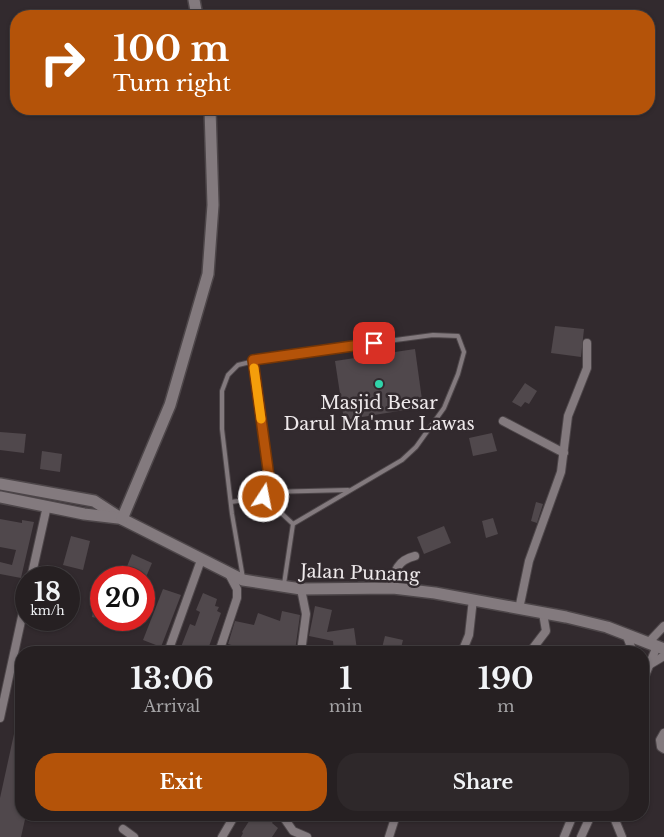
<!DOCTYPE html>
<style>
body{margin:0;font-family:"Libre Baskerville",serif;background:#2e282a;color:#f1f3f6;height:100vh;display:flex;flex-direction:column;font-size:19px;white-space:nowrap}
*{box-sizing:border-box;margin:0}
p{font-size:16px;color:#a4a3a5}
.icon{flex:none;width:28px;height:28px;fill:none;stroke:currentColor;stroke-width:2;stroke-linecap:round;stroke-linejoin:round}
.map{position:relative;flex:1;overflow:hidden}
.side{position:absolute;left:15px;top:646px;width:634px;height:175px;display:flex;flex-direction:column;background:#262022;border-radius:20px;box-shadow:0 1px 4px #0004,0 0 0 1px #423e40}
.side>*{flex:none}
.hud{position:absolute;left:10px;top:10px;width:645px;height:105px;border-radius:20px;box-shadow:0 1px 4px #0004,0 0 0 1px #423e40;background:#b45309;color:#fff;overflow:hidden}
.speed{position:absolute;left:15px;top:566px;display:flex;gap:10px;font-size:25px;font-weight:700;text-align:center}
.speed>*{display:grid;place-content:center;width:65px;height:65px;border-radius:50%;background:#262022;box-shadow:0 1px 4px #0004,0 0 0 1px #423e40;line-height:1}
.speed small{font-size:12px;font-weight:400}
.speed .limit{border:8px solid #d22;background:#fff;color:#111}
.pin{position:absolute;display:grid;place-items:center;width:42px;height:42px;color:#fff;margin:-21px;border-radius:10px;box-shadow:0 2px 8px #0006}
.me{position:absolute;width:55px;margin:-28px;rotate:11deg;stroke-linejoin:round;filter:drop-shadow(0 0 4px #0008)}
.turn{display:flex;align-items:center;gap:18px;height:105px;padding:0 20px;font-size:22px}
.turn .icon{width:65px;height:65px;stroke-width:2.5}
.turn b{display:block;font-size:35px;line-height:42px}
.eta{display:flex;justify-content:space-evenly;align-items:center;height:85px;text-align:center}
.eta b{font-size:30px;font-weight:700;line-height:35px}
.button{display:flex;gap:10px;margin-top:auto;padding:10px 20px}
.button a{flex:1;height:58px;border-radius:20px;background:#b45309;color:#fff;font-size:20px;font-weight:700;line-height:58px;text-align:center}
.button a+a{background:#2e282a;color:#f1f3f6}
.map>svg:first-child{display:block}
.building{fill:#50484c}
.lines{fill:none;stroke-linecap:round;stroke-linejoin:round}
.lane-casing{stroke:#4d4649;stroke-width:6}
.street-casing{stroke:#4d4649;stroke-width:10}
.secondary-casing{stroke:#4d4649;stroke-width:14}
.lane{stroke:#837a7e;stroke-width:4}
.street{stroke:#837a7e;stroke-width:8}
.secondary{stroke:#837a7e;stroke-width:11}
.route-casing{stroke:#753606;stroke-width:12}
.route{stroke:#b45309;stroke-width:9}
.slow{stroke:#f59e0b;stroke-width:9}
.poi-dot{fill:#30d4aa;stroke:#322a2e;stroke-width:2}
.labels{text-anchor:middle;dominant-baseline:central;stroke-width:5;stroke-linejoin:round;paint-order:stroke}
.poi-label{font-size:18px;fill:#eee9eb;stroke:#322a2e}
.street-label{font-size:18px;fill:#eee9eb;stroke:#322a2e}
</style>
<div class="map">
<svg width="664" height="837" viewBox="0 0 664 837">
<rect width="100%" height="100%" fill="#322a2e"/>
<g class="building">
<polygon points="555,326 584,329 581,357 551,353"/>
<polygon points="415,349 423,407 344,420 335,361"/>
<polygon points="525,383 537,391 529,404 525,402 521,407 512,402"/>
<polygon points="0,432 26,434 24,453 0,450"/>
<polygon points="492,433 497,451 473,456 469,438"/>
<polygon points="42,451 62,454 60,472 40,469"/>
<polygon points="536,502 543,504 537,523 531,521"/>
<polygon points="493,518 498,534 486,538 482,521"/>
<polygon points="0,519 22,523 22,520 34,522 21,578 0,574 0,562 12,565 16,550 0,547"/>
<polygon points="444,526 451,543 424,554 417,537"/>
<polygon points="71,536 90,541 83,570 63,565"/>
<polygon points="132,554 152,563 146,577 126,569"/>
<polygon points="97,589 101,589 101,619 92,617"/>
<polygon points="163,589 181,595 161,647 143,640"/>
<polygon points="203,593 217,599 215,606 219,607 217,611 221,613 207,652 179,652 190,624 195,626 200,612 196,610"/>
<polygon points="315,606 332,610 327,632 354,628 357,650 334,652 333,641 309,636"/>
<polygon points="282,611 300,615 295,651 263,647 262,652 245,646 244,649 228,644 235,621 254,625 258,613 280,621"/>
<polygon points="385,636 403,640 400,652 381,652"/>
<polygon points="14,734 21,735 21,815 26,815 21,837 0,837 0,798"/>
<polygon points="253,815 267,815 274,820 272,823 278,828 272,837 241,837 243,833 242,832"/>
</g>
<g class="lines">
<g class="lane-casing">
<g id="lane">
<polyline points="268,492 348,490"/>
<polyline points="264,497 293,524"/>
<polyline points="231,502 264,497 270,484 253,361"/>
<polyline points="243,578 232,514 222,429 222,391 228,375 238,365 275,356 433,335 458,336 464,352 458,374 444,408 416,447 402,460 293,524 284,584"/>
</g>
</g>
<g class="street-casing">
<g id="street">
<polyline points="503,421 564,453"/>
<polyline points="31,578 47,506"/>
<path d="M 393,588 C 393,571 398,560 415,556"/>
<polyline points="301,589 306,614 301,652"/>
<polyline points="519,609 529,561 561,472 568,416 587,368 587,343"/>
<polyline points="626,634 633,652"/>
<polyline points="648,643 664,626"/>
<polyline points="168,652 201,560"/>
<polyline points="219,652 237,598 237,589 229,574"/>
<polyline points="462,652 469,635 473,599"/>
<polyline points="530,652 546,631 543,613"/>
<polyline points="649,665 664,656"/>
<polyline points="642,683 657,646"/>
<polyline points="0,718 26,598"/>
<polyline points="664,733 660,740 661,747 664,749"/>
<polyline points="282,815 293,831 307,837"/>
<polyline points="613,815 622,837"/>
<polyline points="123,829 134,837"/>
<polyline points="222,837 235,815"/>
<polyline points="389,837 396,815"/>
<polyline points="564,837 573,815"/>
<polyline points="581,837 591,815"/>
</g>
</g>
<g class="secondary-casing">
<g id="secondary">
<polyline points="194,0 197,16"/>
<polyline points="0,484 94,501 122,519 243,580 301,589 393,588 435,593 566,617 607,627 664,649"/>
<polyline points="0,497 84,514 118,518"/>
<polyline points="122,519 170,405 208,274 213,205 210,109"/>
</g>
</g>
<use href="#lane" class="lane"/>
<use href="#street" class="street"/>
<use href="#secondary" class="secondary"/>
</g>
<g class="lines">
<g class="route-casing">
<polyline id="route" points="264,497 270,484 253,360 374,343"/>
</g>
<use href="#route" class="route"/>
<polyline class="slow" points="254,368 261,419"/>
</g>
<circle class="poi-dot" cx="379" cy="384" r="5"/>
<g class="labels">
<g class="poi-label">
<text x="379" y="403">Masjid Besar<tspan x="379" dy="21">Darul Ma'mur Lawas</tspan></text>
</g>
<g class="street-label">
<text transform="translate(360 573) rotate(2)">Jalan Punang</text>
</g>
</g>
</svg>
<div class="speed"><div>18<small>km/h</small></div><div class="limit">20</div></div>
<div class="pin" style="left:374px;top:343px;background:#d93025"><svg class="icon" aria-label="arrive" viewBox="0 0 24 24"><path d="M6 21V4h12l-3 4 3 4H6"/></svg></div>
<svg class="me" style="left:264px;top:497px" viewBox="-20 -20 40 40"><circle r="17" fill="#b45309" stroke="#fff" stroke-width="3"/><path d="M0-11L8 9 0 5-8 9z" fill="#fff"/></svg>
<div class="hud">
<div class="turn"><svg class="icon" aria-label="right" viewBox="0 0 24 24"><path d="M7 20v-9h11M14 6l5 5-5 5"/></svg><div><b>100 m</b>Turn right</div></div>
</div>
<section class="side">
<div class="eta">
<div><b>13:06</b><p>Arrival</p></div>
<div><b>1</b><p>min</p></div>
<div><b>190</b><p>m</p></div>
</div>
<div class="button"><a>Exit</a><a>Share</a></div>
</section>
</div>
